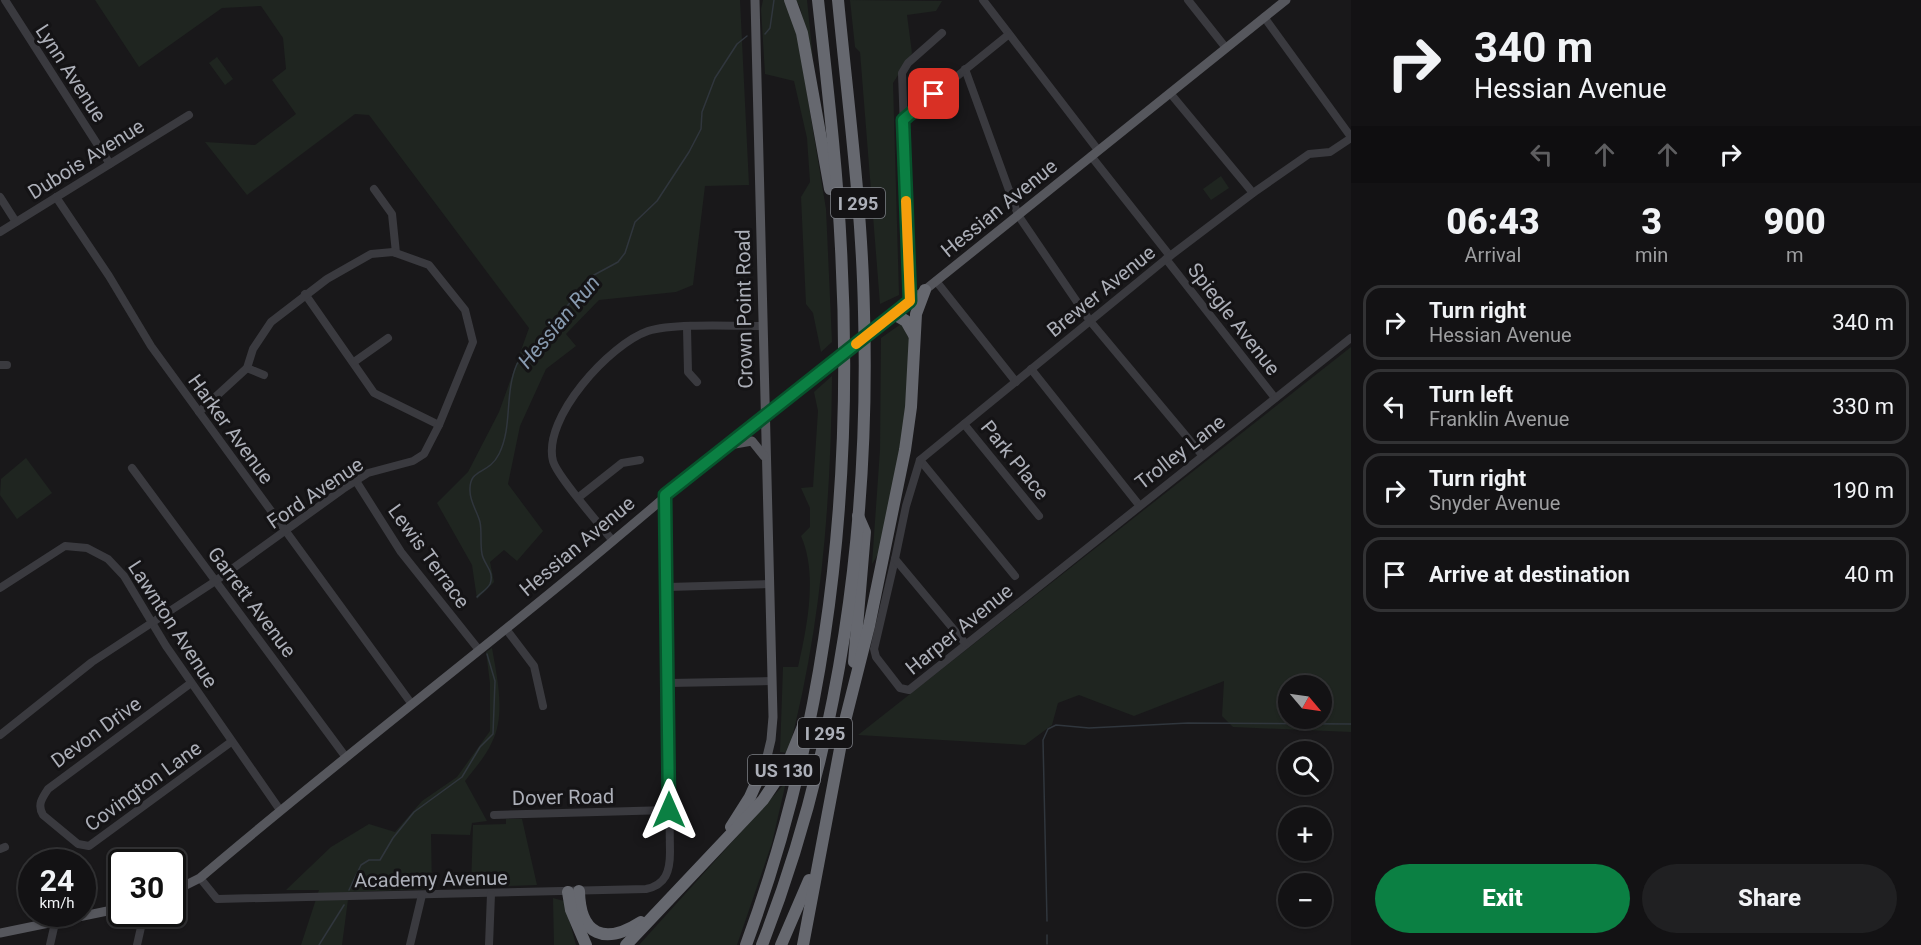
<!DOCTYPE html>
<meta charset="utf-8">
<style>
body{margin:0;font-family:Roboto,sans-serif;background:#202022;color:#f1f3f6;height:100vh;display:flex;flex-direction:column;font-size:22px;white-space:nowrap}
*{box-sizing:border-box;margin:0}
p{font-size:20px;color:#9d9ea0}
.icon{flex:none;width:33px;height:33px;fill:none;stroke:currentColor;stroke-width:2;stroke-linecap:round;stroke-linejoin:round}
.map{position:relative;flex:1;overflow:hidden}
.side{display:flex;flex-direction:column;background:#131214;width:570px}
.side>*{flex:none}
.top-card{background:#131214;color:#f1f3f6;overflow:hidden}
.needle{width:39px;rotate:119deg}
.controls{position:absolute;left:1278px;top:675px;display:grid;gap:12px}
.controls a{display:grid;place-items:center;width:54px;height:54px;border-radius:50%;background:#131214;box-shadow:0 2px 4px #0004,0 0 0 2px #323234;font-size:30px}
.speed{position:absolute;left:18px;top:849px;display:flex;gap:12px;font-size:30px;font-weight:700;text-align:center}
.speed>*{display:grid;place-content:center;width:78px;height:78px;border-radius:50%;background:#131214;box-shadow:0 2px 4px #0004,0 0 0 2px #323234;line-height:1}
.speed small{font-size:15px;font-weight:400}
.speed .limit{border:3px solid #111;border-radius:9px;background:#fff;color:#111}
.pin{position:absolute;display:grid;place-items:center;width:51px;height:51px;color:#fff;margin:-26px;border-radius:12px;box-shadow:0 3px 9px #0006}
.me{position:absolute;width:66px;margin:-33px;rotate:0deg;stroke-linejoin:round;filter:drop-shadow(0 0 4px #0008)}
.turn{display:flex;align-items:center;gap:21px;height:126px;padding:0 24px;font-size:27px}
.turn .icon{width:78px;height:78px;stroke-width:2.5}
.turn b{display:block;font-size:42px;line-height:51px}
.lanes{display:flex;align-items:center;height:57px;padding:0 24px;background:#0003;justify-content:center;gap:30px;direction:ltr}
.lanes .off{opacity:.35}
.eta{display:flex;justify-content:space-evenly;align-items:center;height:102px;text-align:center}
.eta b{font-size:36px;font-weight:800;line-height:42px}
.action{display:flex;gap:12px;margin-top:auto;padding:12px 24px}
.action a{flex:1;height:69px;border-radius:36px;background:#0b8043;color:#fff;font-size:24px;font-weight:800;line-height:69px;text-align:center}
.action a+a{background:#202022;color:#f1f3f6}
ul{padding:0;list-style:none}
li{display:flex;align-items:center;gap:18px;height:75px;margin:0 12px 9px;padding:0 12px;border:3px solid #323234;border-radius:18px}
li div{flex:1}
li b{display:block;font-size:22px}
li em{font-style:normal}
main{display:flex;flex:1;min-height:0}
.map>svg:first-child{display:block}
.green{fill:#1f2520;fill-rule:evenodd}
.lines{fill:none;stroke-linecap:round;stroke-linejoin:round}
.stream{stroke:#30363d;stroke-width:1.5}
.minor{stroke:#3a3a3f;stroke-width:8}
.major{stroke:#56575d;stroke-width:9}
.highway{stroke:#66686f;stroke-width:12}
.major-bridge{stroke:#56575d;stroke-width:9}
.route-casing{stroke:#07532c;stroke-width:15}
.route{stroke:#0b8043;stroke-width:10}
.slow{stroke:#f59e0b;stroke-width:10}
.labels{text-anchor:middle;dominant-baseline:central;stroke-width:6;stroke-linejoin:round;paint-order:stroke}
.shield{fill:#141315;stroke:#7e8087;stroke-width:1.5}
.shield-label{font-size:18px;font-weight:bold;fill:#acafb8}
.street-label{font-size:20px;fill:#acafb8;stroke:#141315}
.water-label{font-size:21px;font-style:italic;fill:#879aaf;stroke:#141315}
</style>
<main>
<div class="map">
<svg width="1351" height="945" viewBox="0 0 1351 945">
<rect width="100%" height="100%" fill="#19181a"/>
<g class="green">
<polygon points="95,0 740,0 749,185 705,186 693,285 676,292 599,300 566,334 576,346 546,369 520,426 508,484 543,531 517,561 504,550 490,562 494,582 477,599 472,565 437,503 468,472 499,412 529,328 369,115 355,114 247,195 205,142 255,145 296,114 272,80 286,69 283,38 261,6 222,8 139,67"/>
<polygon points="763,0 784,0 796,27 826,209 832,342 821,352 813,313 806,304 801,197 810,182 807,138 794,81 765,74 761,9"/>
<polygon points="796,0 807,0 813,59 800,7"/>
<polygon points="850,0 942,1 936,11 907,15 912,53 893,83 899,295 880,304 860,52 855,47"/>
<polygon points="217,57 233,79 225,85 209,63"/>
<polygon points="1221,176 1229,188 1211,200 1203,189"/>
<polygon points="901,324 910,340 905,423 880,551 872,564 880,450 881,338"/>
<path d="M 1351,347 L 1351,732 L 1233,727 L 1222,716 L 1224,681 L 1134,716 L 1079,695 L 1058,703 L 1052,725 L 1025,745 L 858,735 ZM 1288,686 L 1322,686 L 1322,718 L 1288,718 Z"/>
<path d="M 832,376 C 831,502 821,631 788,753 L 780,752 L 783,667 L 798,667 C 807,627 818,574 801,536 L 810,527 L 810,508 L 801,488 L 813,487 L 818,411 L 814,392 Z"/>
<polygon points="26,458 52,493 17,519 0,495 1,479"/>
<path d="M 492,648 C 497,677 506,715 492,742 C 486,756 474,769 465,781 L 487,821 L 472,823 L 470,835 L 431,834 L 432,889 L 349,892 L 342,945 L 301,945 L 319,890 L 286,890 L 331,847 L 369,824 L 395,832 L 422,801 L 457,777 L 490,731 L 490,683 L 486,652 Z"/>
<polygon points="786,782 772,843 737,945 639,945"/>
<polygon points="506,819 522,819 537,885 471,887 473,825 506,824"/>
<polygon points="553,898 564,901 576,945 554,945"/>
</g>
<g class="lines">
<g class="stream">
<polyline points="765,34 770,28 774,0"/>
<path d="M 477,597 C 481,592 487,590 490,584 C 495,571 484,565 482,554 C 480,543 482,532 480,522 C 477,511 470,502 470,491 C 469,467 488,476 499,454 C 513,426 504,393 517,364 L 594,275 L 618,262 L 625,253 L 635,222 L 657,201 L 689,152 L 701,129 L 702,112 L 715,78 L 737,44 L 747,36"/>
<polyline points="349,890 361,865 369,860 380,860 393,838 414,812 462,777 480,747 493,734 495,681 487,654"/>
<polyline points="1047,921 1043,740 1048,729 1056,725 1089,728 1188,723 1351,724"/>
<polyline points="1047,935 1047,944"/>
<polyline points="319,945 344,905"/>
</g>
<g class="minor">
<polyline points="5,0 110,164"/>
<polyline points="983,0 1098,150"/>
<polyline points="1188,0 1226,48"/>
<polyline points="1264,17 1351,137"/>
<polyline points="965,69 1018,215 1090,321 1202,455"/>
<polyline points="1170,93 1253,193"/>
<polyline points="903,120 1008,35"/>
<polyline points="1091,156 1170,256"/>
<polyline points="374,189 392,214 396,253"/>
<polyline points="0,197 16,222"/>
<polyline points="56,197 109,276 151,346 411,703"/>
<polyline points="0,232 189,115"/>
<polyline points="1166,259 1275,398"/>
<polyline points="936,281 1016,382"/>
<polyline points="305,294 374,393 439,425"/>
<polyline points="910,301 902,73 908,63 942,33"/>
<polyline points="687,328 688,372 697,382"/>
<polyline points="354,362 388,338"/>
<polyline points="0,365 7,365"/>
<polyline points="247,368 264,375"/>
<polyline points="1031,369 1139,505"/>
<polyline points="964,424 1039,516"/>
<polyline points="920,460 1015,576"/>
<polyline points="132,468 345,756"/>
<polyline points="356,481 401,552 479,650"/>
<polyline points="579,497 622,463 640,460"/>
<path d="M 613,541 C 600,525 557,476 553,461 C 542,418 610,344 648,331 C 673,323 733,326 762,326"/>
<polyline points="895,559 874,649 876,657 900,688 909,690 1351,338"/>
<polyline points="668,587 770,584"/>
<polyline points="0,588 65,546 87,548 108,559 124,576 166,646 280,810"/>
<polyline points="506,629 534,666 543,706"/>
<polyline points="965,643 895,559 906,506 920,460 1166,259 1253,193 1309,154 1330,152 1351,138"/>
<path d="M 191,683 L 48,789 C 42,798 37,805 43,815 L 78,844 L 89,846 L 231,742"/>
<polyline points="669,683 772,681"/>
<polyline points="0,735 92,662 214,582 343,489 368,473 413,461 424,454 439,425 473,342 465,310 429,265 393,252 371,254 327,279 271,322 253,349 247,368 199,412"/>
<polyline points="494,815 669,810"/>
<polyline points="0,849 5,847"/>
<path d="M 200,878 L 217,899 L 646,889 C 666,885 670,871 670,852 L 665,495"/>
<polyline points="50,945 55,923"/>
<polyline points="137,945 144,914"/>
<polyline points="410,945 422,895"/>
<polyline points="489,945 491,894"/>
</g>
<g class="major">
<polyline points="755,0 773,717 771,740 766,761"/>
<polyline points="890,318 1286,0"/>
<polyline points="729,445 752,441 764,456"/>
<path d="M 172,892 L 200,878 C 323,773 452,674 577,571 C 653,508 727,443 805,383"/>
<polyline points="0,933 122,908"/>
</g>
<g class="highway">
<polyline points="790,0 802,33 830,189"/>
<polyline points="894,314 906,321 914,335"/>
<polyline points="854,662 865,532 858,516"/>
<polyline points="731,827 750,797 766,761"/>
<path d="M 579,891 C 580,936 605,945 641,922"/>
<polyline points="568,892 571,910 586,945"/>
<polyline points="626,945 763,800 788,763 803,726"/>
<path d="M 746,945 C 828,723 854,485 841,249 C 837,166 827,83 818,0"/>
<path d="M 762,945 C 840,746 870,525 864,312 C 862,208 848,104 838,0"/>
<polyline points="781,945 809,880"/>
<polyline points="803,945 846,717 869,626 905,450 911,407 916,314 925,290"/>
</g>
<polyline class="major-bridge" points="805,383 889,319"/>
</g>
<g class="lines">
<g class="route-casing">
<polyline id="route" points="669,810 665,495 910,301 903,120 934,94"/>
</g>
<use href="#route" class="route"/>
<polyline class="slow" points="856,344 910,301 906,201"/>
</g>
<g class="labels">
<g class="shield">
<rect x="831" y="188" width="54" height="30" rx="4.5"/>
<rect x="798" y="718" width="54" height="30" rx="4.5"/>
<rect x="748" y="755" width="72" height="30" rx="4.5"/>
</g>
<g class="shield-label">
<text x="858" y="203">I 295</text>
<text x="825" y="733">I 295</text>
<text x="784" y="770">US 130</text>
</g>
<g class="street-label">
<text transform="translate(71 73) rotate(57)">Lynn Avenue</text>
<text transform="translate(86 159) rotate(-32)">Dubois Avenue</text>
<text transform="translate(999 208) rotate(-39)">Hessian Avenue</text>
<text transform="translate(1101 291) rotate(-39)">Brewer Avenue</text>
<text transform="translate(744 309) rotate(-91)">Crown Point Road</text>
<text transform="translate(1234 319) rotate(52)">Spiegle Avenue</text>
<text transform="translate(231 429) rotate(54)">Harker Avenue</text>
<text transform="translate(1180 452) rotate(-38)">Trolley Lane</text>
<text transform="translate(1015 460) rotate(51)">Park Place</text>
<text transform="translate(315 493) rotate(-34)">Ford Avenue</text>
<text transform="translate(577 546) rotate(-40)">Hessian Avenue</text>
<text transform="translate(429 556) rotate(54)">Lewis Terrace</text>
<text transform="translate(252 602) rotate(53)">Garrett Avenue</text>
<text transform="translate(173 624) rotate(57)">Lawnton Avenue</text>
<text transform="translate(959 629) rotate(-39)">Harper Avenue</text>
<text transform="translate(96 732) rotate(-36)">Devon Drive</text>
<text transform="translate(143 786) rotate(-36)">Covington Lane</text>
<text transform="translate(563 797) rotate(-1)">Dover Road</text>
<text transform="translate(431 879) rotate(-1)">Academy Avenue</text>
</g>
<g class="water-label">
<text transform="translate(559 322) rotate(-50)">Hessian Run</text>
</g>
</g>
</svg>
<div class="controls">
<a><svg class="needle" viewBox="-14 -14 28 28"><path d="M0-13l5 13h-10z" fill="#e53935"/><path d="M0 13l5-13h-10z" fill="#9d9ea0"/></svg></a>
<a><svg class="icon" aria-label="search" viewBox="0 0 24 24"><circle cx="10" cy="10" r="6"/><path d="M15 15l6 6"/></svg></a>
<a>+</a>
<a>−</a>
</div>
<div class="speed"><div>24<small>km/h</small></div><div class="limit">30</div></div>
<div class="pin" style="left:934px;top:94px;background:#d93025"><svg class="icon" aria-label="arrive" viewBox="0 0 24 24"><path d="M6 21V4h12l-3 4 3 4H6"/></svg></div>
<svg class="me" style="left:669px;top:810px" viewBox="-20 -20 40 40"><path d="M0-17L14 15 0 8-14 15z" fill="#0b8043" stroke="#fff" stroke-width="4"/></svg>
</div>
<section class="side">
<div class="top-card">
<div class="turn"><svg class="icon" aria-label="right" viewBox="0 0 24 24"><path d="M7 20v-9h11M14 6l5 5-5 5"/></svg><div><b>340 m</b>Hessian Avenue</div></div>
<div class="lanes"><svg class="icon off" aria-label="left" viewBox="0 0 24 24"><path d="M17 20v-9H6M10 6l-5 5 5 5"/></svg><svg class="icon off" aria-label="ahead" viewBox="0 0 24 24"><path d="M12 20V5M6 11l6-6 6 6"/></svg><svg class="icon off" aria-label="ahead" viewBox="0 0 24 24"><path d="M12 20V5M6 11l6-6 6 6"/></svg><svg class="icon" aria-label="right" viewBox="0 0 24 24"><path d="M7 20v-9h11M14 6l5 5-5 5"/></svg></div>
</div>
<div class="eta">
<div><b>06:43</b><p>Arrival</p></div>
<div><b>3</b><p>min</p></div>
<div><b>900</b><p>m</p></div>
</div>
<ul>
<li><svg class="icon" aria-label="right" viewBox="0 0 24 24"><path d="M7 20v-9h11M14 6l5 5-5 5"/></svg><div><b>Turn right</b><p>Hessian Avenue</p></div><em>340 m</em></li>
<li><svg class="icon" aria-label="left" viewBox="0 0 24 24"><path d="M17 20v-9H6M10 6l-5 5 5 5"/></svg><div><b>Turn left</b><p>Franklin Avenue</p></div><em>330 m</em></li>
<li><svg class="icon" aria-label="right" viewBox="0 0 24 24"><path d="M7 20v-9h11M14 6l5 5-5 5"/></svg><div><b>Turn right</b><p>Snyder Avenue</p></div><em>190 m</em></li>
<li><svg class="icon" aria-label="arrive" viewBox="0 0 24 24"><path d="M6 21V4h12l-3 4 3 4H6"/></svg><div><b>Arrive at destination</b></div><em>40 m</em></li>
</ul>
<div class="action"><a>Exit</a><a>Share</a></div>
</section>
</main>
